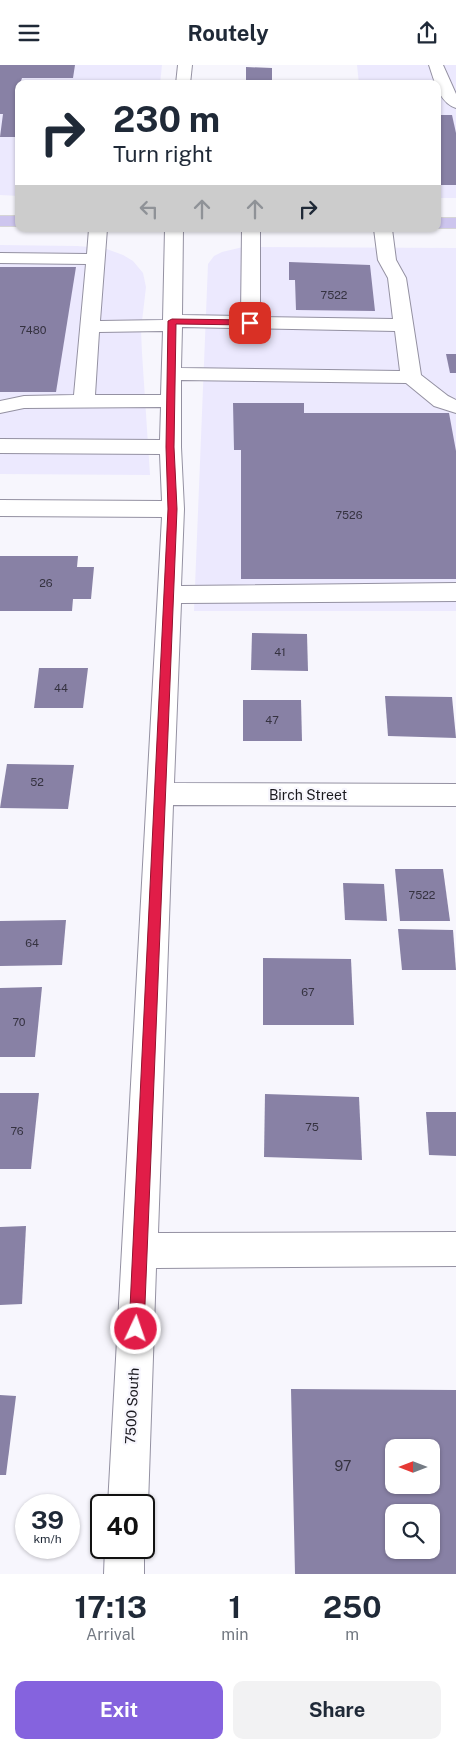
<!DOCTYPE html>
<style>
body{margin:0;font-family:"Public Sans",sans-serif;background:#f2f2f3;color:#1f2937;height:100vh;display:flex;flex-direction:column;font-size:19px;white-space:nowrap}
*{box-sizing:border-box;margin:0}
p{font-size:16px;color:#747a83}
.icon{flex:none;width:28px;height:28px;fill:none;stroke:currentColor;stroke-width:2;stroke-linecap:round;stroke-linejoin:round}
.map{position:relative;height:1509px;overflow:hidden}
.details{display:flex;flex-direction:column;background:#fff;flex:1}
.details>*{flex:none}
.hud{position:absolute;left:15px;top:15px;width:426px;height:152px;border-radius:10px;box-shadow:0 1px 4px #0004;background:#fff;color:#1f2937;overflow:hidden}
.needle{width:32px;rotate:270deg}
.controls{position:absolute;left:385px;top:1374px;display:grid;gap:10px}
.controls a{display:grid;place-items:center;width:55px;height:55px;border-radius:10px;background:#fff;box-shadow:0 1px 4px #0004;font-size:25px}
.speed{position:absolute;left:15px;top:1429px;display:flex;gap:10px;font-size:25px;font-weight:700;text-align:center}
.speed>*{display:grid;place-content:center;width:65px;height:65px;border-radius:50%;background:#fff;box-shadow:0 1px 4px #0004;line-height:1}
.speed small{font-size:12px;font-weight:400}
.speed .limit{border:2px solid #111;border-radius:8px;background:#fff;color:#111}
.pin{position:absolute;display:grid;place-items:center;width:42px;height:42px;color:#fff;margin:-21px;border-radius:10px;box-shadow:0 2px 8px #0006}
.me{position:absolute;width:55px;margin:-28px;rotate:3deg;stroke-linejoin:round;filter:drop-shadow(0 0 4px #0008)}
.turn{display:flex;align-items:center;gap:18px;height:105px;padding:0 15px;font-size:22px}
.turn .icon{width:65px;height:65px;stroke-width:2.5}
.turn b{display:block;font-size:35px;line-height:42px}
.lanes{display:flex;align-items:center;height:48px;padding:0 15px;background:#0003;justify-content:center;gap:25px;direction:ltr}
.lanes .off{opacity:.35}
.eta{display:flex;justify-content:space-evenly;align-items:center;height:85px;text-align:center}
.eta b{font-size:30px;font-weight:700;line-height:35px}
.cta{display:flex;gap:10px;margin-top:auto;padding:10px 15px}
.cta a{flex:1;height:58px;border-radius:10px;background:#8563de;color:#fff;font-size:20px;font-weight:700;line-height:58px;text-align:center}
.cta a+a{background:#f2f2f3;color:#1f2937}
header{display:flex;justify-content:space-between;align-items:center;height:65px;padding:0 15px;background:#fff;font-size:22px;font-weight:700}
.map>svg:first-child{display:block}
.built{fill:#ece9fe}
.building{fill:#8881a5;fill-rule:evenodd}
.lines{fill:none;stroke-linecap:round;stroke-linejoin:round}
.minor-casing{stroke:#9491a2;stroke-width:2}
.major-casing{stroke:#d6d5d6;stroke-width:2}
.minor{fill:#fff;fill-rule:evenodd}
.major{fill:#cdc5ee;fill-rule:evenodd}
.route{fill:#e11d48;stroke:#92132f}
.labels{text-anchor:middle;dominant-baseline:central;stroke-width:4.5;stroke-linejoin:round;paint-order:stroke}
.number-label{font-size:11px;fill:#353240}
.street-label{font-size:14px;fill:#19181e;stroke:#f7f6fd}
.near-number-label{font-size:14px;fill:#353240}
</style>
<header><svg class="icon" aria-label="menu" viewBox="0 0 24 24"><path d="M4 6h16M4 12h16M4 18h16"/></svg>Routely<svg class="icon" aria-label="share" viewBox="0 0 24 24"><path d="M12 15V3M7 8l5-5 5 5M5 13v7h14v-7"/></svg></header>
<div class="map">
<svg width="456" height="1509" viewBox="0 0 456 1509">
<rect width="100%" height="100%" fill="#f7f6fd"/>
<g class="built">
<polygon points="0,0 162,0 160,19 19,19 19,131 0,130"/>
<polygon points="357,0 456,0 456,133 438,133 438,19 359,19"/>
<polygon points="0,180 77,181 104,183 123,190 133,196 143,208 146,222 141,265 142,288 150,410 0,409"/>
<polygon points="243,182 456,183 456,546 194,546 208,199 214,191 222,187"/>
</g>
<g class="building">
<polygon points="0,0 75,0 73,13 22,13 20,19 19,19 17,34 19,34 19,72 0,72 3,49 0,49"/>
<polygon points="246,2 272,3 272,15 246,15"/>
<polygon points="438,50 452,50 456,68 456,120 438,120"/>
<polygon points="289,197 370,200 375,246 296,245 295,215 289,215"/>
<polygon points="0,202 76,202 56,327 0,327"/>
<polygon points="446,289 456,289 456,308 450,308"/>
<polygon points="233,338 304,338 304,348 449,348 456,386 456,514 241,514 241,385 234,385"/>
<polygon points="0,491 78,491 77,502 94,502 91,534 73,534 72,546 0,546"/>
<polygon points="252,568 307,569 308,606 251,605"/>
<polygon points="39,603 88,603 83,643 34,643"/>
<polygon points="385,631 452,632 456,673 388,671"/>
<polygon points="243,635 301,635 302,676 243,676"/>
<polygon points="7,699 74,700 68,744 0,743"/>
<polygon points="395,804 443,804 450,856 400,856"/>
<polygon points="343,818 384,819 387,856 345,855"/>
<polygon points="66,855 62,900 0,901 0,856"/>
<polygon points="398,864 453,865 456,905 402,905"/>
<polygon points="263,893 351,894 354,960 263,960"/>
<polygon points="42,922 35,992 0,992 0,923"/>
<polygon points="0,1028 39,1028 31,1104 0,1104"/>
<polygon points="265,1029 359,1032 362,1095 264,1092"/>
<polygon points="426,1047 456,1047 456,1091 429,1090"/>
<polygon points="26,1161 22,1239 0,1240 0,1162"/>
<path d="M 291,1324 L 456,1325 L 456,1509 L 295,1509 ZM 394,1382 L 431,1382 L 431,1420 L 394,1420 ZM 394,1448 L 431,1448 L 431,1485 L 394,1485 Z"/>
<polygon points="0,1330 16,1331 6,1410 0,1410"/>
</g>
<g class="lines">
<g class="minor-casing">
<g id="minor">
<polygon points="178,0 192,0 190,19 176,19"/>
<path d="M 429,0 L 443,0 L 456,29 L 456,43 C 439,38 434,14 429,0 Z"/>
<path d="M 89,164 L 107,164 L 100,256 L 163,255 L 165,164 L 183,164 L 182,250 L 241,251 L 242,164 L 260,164 L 260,252 L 393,254 L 388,213 L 378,195 L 374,164 L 392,164 L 396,195 L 406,213 L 421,310 L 448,331 L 456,335 L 456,348 L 434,341 L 406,318 L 181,315 L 181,382 L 184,444 L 181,521 L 456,518 L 456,536 L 181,538 L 174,718 L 456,719 L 456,741 L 173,740 L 158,1168 L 456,1167 L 456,1201 L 156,1203 L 148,1440 L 144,1449 L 144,1440 L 108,1440 L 162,452 L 0,451 L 0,435 L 162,436 L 160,389 L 0,388 L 0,374 L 160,375 L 161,342 L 24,343 L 0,348 L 0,336 L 24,331 L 74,330 L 86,199 L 0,198 L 0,188 L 87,189 ZM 182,262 L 395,266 L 400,306 L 181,303 ZM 163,266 L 161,330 L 95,330 L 99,267 Z"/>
<polygon points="144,1479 144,1509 104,1509 105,1482 144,1482"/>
</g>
</g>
<g class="major-casing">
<g id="major">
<rect x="0" y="151" width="19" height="10"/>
<rect x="438" y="153" width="18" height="10"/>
</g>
</g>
<use href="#minor" class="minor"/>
<use href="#major" class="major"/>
</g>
<polygon class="route" points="172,254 250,255 254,258 250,260 176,259 174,382 177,444 144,1264 142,1270 136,1272 131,1270 129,1264 168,444 166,382 168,256"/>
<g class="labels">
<g class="number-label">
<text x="334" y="230">7522</text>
<text x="33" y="265">7480</text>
<text x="349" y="450">7526</text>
<text x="46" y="518">26</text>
<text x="280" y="587">41</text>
<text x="61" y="623">44</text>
<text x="272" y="655">47</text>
<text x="37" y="717">52</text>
<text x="422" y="830">7522</text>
<text x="32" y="878">64</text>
<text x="308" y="927">67</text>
<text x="19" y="957">70</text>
<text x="312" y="1062">75</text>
<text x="17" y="1066">76</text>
</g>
<g class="street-label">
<text x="308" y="730">Birch Street</text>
<text transform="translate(132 1341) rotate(-87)">7500 South</text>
</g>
<g class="near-number-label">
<text x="343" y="1401">97</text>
</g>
</g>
</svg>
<div class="controls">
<a><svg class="needle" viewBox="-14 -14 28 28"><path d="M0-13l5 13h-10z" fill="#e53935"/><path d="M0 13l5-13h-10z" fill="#747a83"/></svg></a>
<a><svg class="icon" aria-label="search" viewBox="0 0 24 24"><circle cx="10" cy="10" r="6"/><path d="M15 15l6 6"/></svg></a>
</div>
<div class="speed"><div>39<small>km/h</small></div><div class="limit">40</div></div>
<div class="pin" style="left:250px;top:258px;background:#d93025"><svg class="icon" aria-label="arrive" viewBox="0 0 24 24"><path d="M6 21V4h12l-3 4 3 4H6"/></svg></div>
<svg class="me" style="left:136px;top:1264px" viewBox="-20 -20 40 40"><circle r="17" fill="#e11d48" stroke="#fff" stroke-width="3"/><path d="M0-11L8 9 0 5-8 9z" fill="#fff"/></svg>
<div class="hud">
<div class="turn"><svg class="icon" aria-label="right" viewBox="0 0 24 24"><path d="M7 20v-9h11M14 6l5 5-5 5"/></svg><div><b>230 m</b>Turn right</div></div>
<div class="lanes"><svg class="icon off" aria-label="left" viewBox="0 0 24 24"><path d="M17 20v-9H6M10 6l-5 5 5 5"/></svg><svg class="icon off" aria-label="ahead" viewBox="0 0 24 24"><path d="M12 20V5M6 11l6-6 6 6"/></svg><svg class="icon off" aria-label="ahead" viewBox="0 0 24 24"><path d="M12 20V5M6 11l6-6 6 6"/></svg><svg class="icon" aria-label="right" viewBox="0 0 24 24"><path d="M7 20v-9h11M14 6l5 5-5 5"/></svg></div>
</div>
</div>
<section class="details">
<div class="eta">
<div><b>17:13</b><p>Arrival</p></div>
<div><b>1</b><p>min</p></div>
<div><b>250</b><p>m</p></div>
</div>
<div class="cta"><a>Exit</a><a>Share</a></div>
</section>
